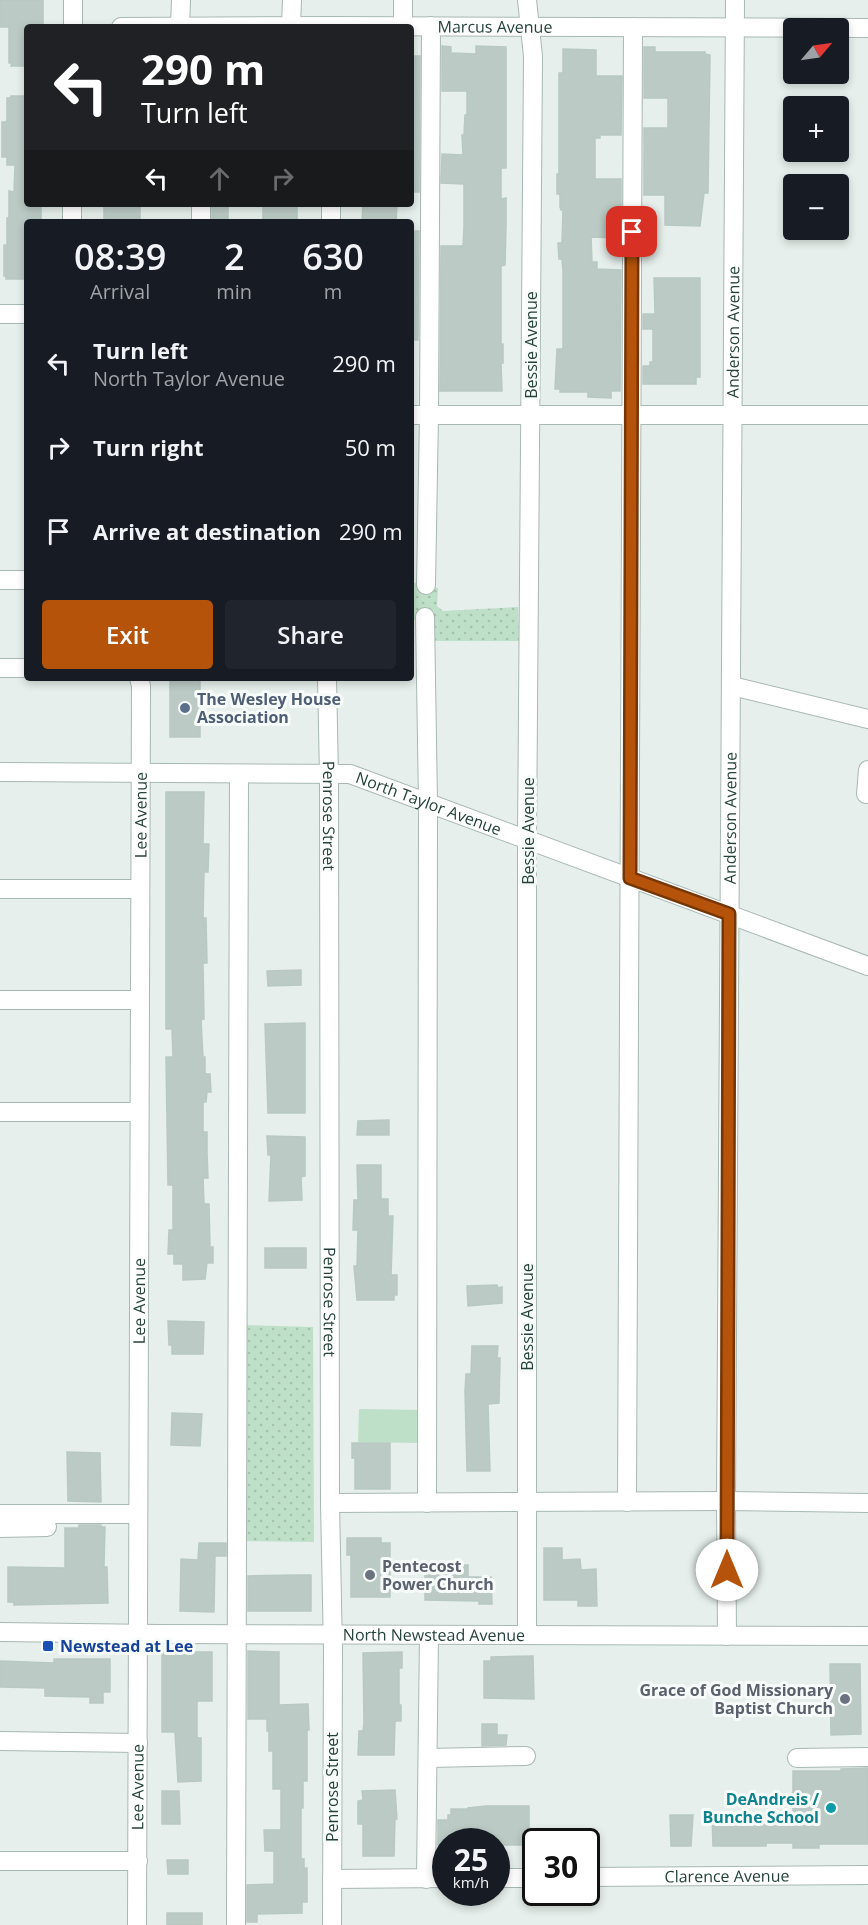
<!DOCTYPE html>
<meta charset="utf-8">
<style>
body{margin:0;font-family:"Open Sans",sans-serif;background:#20242c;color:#f1f3f6;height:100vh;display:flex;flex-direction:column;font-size:22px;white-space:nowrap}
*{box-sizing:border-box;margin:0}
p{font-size:20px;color:#9ea1a6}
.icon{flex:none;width:33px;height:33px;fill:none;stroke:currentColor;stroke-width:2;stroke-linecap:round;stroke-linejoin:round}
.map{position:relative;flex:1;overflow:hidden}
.panel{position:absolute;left:24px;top:219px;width:390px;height:462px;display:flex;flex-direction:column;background:#171b24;border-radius:6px;box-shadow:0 3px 9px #0003}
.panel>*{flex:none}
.top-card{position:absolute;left:24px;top:24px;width:390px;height:183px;border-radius:6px;box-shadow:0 3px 9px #0003;background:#202124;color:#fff;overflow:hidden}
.needle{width:39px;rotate:61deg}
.buttons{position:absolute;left:783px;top:18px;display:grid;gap:12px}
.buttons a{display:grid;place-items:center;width:66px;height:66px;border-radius:6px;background:#171b24;box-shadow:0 3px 9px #0003;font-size:30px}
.speed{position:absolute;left:432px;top:1828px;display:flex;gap:12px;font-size:30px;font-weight:700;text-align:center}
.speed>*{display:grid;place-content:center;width:78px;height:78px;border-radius:50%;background:#171b24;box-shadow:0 3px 9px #0003;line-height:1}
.speed small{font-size:15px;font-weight:400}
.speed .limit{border:3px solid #111;border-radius:9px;background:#fff;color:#111}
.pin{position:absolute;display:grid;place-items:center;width:51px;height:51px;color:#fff;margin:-26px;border-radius:12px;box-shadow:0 3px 9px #0006}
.me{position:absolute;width:66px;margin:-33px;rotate:0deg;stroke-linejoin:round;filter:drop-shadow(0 0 4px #0008)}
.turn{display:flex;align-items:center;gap:21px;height:126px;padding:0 18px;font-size:27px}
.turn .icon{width:78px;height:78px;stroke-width:2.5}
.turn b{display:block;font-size:42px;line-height:51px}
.lanes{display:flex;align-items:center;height:57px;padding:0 18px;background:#0003;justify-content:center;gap:30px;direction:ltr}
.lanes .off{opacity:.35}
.eta{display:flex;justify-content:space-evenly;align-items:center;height:102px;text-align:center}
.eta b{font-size:36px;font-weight:600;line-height:42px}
.primary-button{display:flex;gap:12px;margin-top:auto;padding:12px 18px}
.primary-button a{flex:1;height:69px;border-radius:6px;background:#b45309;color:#fff;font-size:24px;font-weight:600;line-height:69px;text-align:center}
.primary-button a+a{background:#20242c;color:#f1f3f6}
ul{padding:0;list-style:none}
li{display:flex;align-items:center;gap:18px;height:84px;padding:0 18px}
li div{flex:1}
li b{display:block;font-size:22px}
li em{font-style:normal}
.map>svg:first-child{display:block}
.grass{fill:url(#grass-dots)}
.garden{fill:#bfe0c8}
.building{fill:#bbcac4;stroke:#b8c9c2;stroke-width:1.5}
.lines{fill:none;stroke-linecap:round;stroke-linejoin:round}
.minor-casing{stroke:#a8b8b2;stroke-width:20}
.minor{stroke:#fff;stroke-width:18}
.route-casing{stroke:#753606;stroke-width:15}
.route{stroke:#b45309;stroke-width:10}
.service-dot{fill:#5c6f8a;stroke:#f7fbf9;stroke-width:2}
.worship-dot{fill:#6b7280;stroke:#f7fbf9;stroke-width:2}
.transit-dot{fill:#1a4fb4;stroke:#f7fbf9;stroke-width:2}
.culture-dot{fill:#0f9aa8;stroke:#f7fbf9;stroke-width:2}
.labels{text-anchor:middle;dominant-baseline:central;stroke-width:6;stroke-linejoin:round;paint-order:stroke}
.street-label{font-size:16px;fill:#24423a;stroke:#f7fbf9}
.service-label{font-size:16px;font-weight:bold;fill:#4e5e75;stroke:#f7fbf9;text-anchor:start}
.worship-label{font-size:16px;font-weight:bold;fill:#5b616d;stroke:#f7fbf9;text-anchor:start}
.transit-label{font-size:16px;font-weight:bold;fill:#164399;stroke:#f7fbf9;text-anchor:start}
.culture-label{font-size:16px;font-weight:bold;fill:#0d838f;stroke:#f7fbf9;text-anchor:end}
</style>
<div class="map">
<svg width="868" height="1925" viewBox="0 0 868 1925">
<defs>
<pattern id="grass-dots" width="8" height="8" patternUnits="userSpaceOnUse" patternTransform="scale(1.5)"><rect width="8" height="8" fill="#bfe0c8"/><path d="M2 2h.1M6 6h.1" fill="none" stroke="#a4c1ad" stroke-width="1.8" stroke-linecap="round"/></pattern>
</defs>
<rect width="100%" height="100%" fill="#e6efeb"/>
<g class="grass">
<polygon points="411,582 438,588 437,606 443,611 518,607 519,641 434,641 434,611 422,610 422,620 411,620"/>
<polygon points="243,1325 313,1327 314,1542 243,1541"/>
</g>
<polygon class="garden" points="359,1409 423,1410 422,1443 358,1442"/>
<g class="building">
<polygon points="0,0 43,0 43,27 27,27 27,66 11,66 12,63 9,63 9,27 0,27"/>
<polygon points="442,46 451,47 451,53 476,54 476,46 506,47 506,168 501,168 501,199 506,198 506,224 505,265 501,266 501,344 503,344 503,363 501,363 502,391 440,391 441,246 463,246 464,227 464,184 441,183 442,154 463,155 462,135 464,135 465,115 467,115 467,91 442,91"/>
<polygon points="644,47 655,47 655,52 705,52 705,54 710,55 708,193 704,193 700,226 665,225 665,195 644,195 644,128 668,128 668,98 644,98"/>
<polygon points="563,49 596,50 596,76 622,76 621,135 600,135 600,138 595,138 595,179 621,179 621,238 591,237 592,262 597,262 597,269 621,270 620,391 611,391 611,398 588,397 588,392 560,392 560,389 555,389 557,349 563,349 563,271 562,259 559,259 558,243 562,243 563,210 561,210 560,207 560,194 557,194 557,174 559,174 559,73 563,73"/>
<polygon points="411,56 420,56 419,192 411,192"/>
<polygon points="11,96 27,96 27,204 41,204 41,222 27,222 27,279 6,279 6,276 4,276 4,245 7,245 7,218 9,218 9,191 14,192 15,165 7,165 7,157 2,157 2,122 6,122 7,120 7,98 11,98"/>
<rect x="104" y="204" width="36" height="18"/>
<rect x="212" y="204" width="16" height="18"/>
<rect x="263" y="204" width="34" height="18"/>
<polygon points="363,204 397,204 396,222 362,222"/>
<polygon points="412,231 419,231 418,340 411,340"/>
<polygon points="654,278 700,278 700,377 696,377 696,384 643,384 643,366 650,366 650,362 653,362 653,329 643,329 643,314 655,314"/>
<rect x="170" y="678" width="30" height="59"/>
<polygon points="166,792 204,792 203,844 209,844 208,872 204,872 203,918 206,918 207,963 203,963 204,1019 201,1020 203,1057 205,1057 205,1074 210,1074 211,1092 207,1092 206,1102 203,1102 203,1132 207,1132 207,1152 208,1178 203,1178 204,1204 209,1204 210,1247 213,1247 213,1263 207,1263 205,1279 183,1280 183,1264 174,1264 174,1254 168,1254 169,1230 173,1230 173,1185 168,1185 166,1057 173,1057 172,1029 166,1029"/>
<polygon points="301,970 301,985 268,986 267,971"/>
<polygon points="305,1023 305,1113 268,1113 265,1024"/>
<polygon points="389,1120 389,1135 357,1135 358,1121"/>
<polygon points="267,1136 305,1137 305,1176 301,1177 302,1200 269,1201 271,1155 268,1155"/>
<polygon points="357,1165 381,1165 381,1199 388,1199 388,1216 393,1216 391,1275 397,1275 397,1295 394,1295 394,1300 357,1300 354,1266 357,1266 358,1230 353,1230 354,1200 358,1200"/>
<rect x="265" y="1248" width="41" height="20"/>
<polygon points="497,1285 498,1288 502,1287 502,1303 468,1306 467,1286"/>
<polygon points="168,1321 204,1322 203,1354 172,1354 172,1345 169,1345"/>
<polygon points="472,1346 498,1346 497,1358 500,1358 499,1403 488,1404 490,1471 467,1471 465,1392 466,1374 471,1374"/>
<polygon points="172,1413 202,1414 200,1446 171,1445"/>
<polygon points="352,1443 390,1443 390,1489 355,1489 355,1458 352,1458"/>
<polygon points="67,1452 100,1453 101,1502 68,1501"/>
<polygon points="79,1525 101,1525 101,1527 105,1527 104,1567 107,1567 108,1603 14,1605 14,1602 8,1602 8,1567 65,1568 65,1528 79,1528"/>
<polygon points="347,1538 381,1538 381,1543 390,1543 390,1597 351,1597 351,1555 347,1555"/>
<polygon points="199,1543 226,1543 226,1556 215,1556 214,1612 180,1611 181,1559 198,1560"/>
<polygon points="544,1548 562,1548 562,1560 580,1559 581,1570 596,1569 597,1606 578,1606 578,1600 544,1600"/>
<polygon points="425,1565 468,1565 468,1577 491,1577 492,1604 479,1604 479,1601 425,1600"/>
<polygon points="296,1575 311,1575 311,1611 248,1611 248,1576"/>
<polygon points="248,1651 279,1652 279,1705 308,1704 309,1730 307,1730 307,1781 303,1781 303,1808 301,1808 301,1859 304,1859 304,1868 307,1868 307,1902 302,1902 302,1913 257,1914 257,1922 247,1922 247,1885 274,1884 274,1851 265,1851 264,1830 281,1830 281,1789 273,1789 273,1751 269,1751 269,1731 267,1731 267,1719 248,1719"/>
<polygon points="162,1652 212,1652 212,1701 197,1701 197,1738 201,1738 201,1781 178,1782 175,1732 162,1732"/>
<polygon points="402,1652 402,1668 399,1668 399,1705 401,1705 401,1721 395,1721 394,1755 358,1755 359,1731 363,1731 364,1723 363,1653"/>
<polygon points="533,1656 534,1699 484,1698 484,1661 491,1661 491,1657"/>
<polygon points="54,1659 110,1659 110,1692 103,1692 103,1703 90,1703 90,1697 45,1696 45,1688 0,1687 0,1661 54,1663"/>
<polygon points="830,1664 860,1664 861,1734 831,1735"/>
<polygon points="482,1724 497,1724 497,1735 507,1735 506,1745 482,1746"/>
<polygon points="868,1768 868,1844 819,1844 819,1848 793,1848 793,1843 766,1843 766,1846 713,1846 712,1815 766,1815 766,1817 793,1817 793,1771 841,1771 841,1769"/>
<polygon points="395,1790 397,1819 395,1819 394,1856 363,1856 363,1824 358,1824 358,1801 363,1800 362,1791"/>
<polygon points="162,1791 179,1791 180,1824 162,1824"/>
<polygon points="486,1806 529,1806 529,1845 496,1845 496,1842 445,1842 445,1845 438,1845 438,1820 448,1820 448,1815 451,1815 451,1809 468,1809 468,1808"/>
<polygon points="670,1815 693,1815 691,1846 671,1846"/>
<polygon points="167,1860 188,1860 188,1874 168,1874"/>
<rect x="167" y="1913" width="35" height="12"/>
</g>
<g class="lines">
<g class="minor-casing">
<g id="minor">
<polyline points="73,0 73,27"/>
<polyline points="527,0 533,56 527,840 527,1635"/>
<polyline points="180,26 181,0"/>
<polyline points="291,26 292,0"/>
<polyline points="403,26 403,0"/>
<path id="s1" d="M 121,27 L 332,26 L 868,28"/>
<polyline points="72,222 72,204"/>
<polyline points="201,222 201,204"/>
<polyline points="331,222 331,204"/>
<polyline points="0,314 27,314"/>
<polyline points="411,415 868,415"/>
<polyline points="0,580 27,580"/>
<polyline points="426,585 429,415 431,26"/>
<polyline points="425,617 428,803 427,1503"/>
<polyline points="0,668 27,668"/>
<path id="s2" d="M 327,678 L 329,776 L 330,1503 L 333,1650 L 332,1925"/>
<polyline points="732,686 868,719"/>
<path id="s3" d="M 0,772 L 350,774 L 868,966"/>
<polyline points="866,794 868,770"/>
<polyline points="0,889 139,889"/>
<polyline points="0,1000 139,1000"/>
<polyline points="0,1112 139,1112"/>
<polyline points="627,1502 633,27"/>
<polyline points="330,1503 726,1501 868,1503"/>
<polyline points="0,1514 138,1514"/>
<polyline points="0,1528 47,1527"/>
<path id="s4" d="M 0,1632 L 158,1634 L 868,1636"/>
<path id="s5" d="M 727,1636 L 726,1501 L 735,0"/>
<polyline points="0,1741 138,1743"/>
<polyline points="429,1758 526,1756"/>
<polyline points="797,1758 868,1757"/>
<polyline points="0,1861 138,1861"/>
<path id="s6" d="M 586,1877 L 868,1875"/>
<polyline points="496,1878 536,1878"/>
<polyline points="332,1879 446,1878"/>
<polyline points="426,1879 429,1635"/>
<path id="s7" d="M 137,1925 L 141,686 L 139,678"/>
<polyline points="236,1925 239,774"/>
</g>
</g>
<use href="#minor" class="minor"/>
</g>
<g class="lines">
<g class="route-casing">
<polyline id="route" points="632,232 630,878 729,914 727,1570"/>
</g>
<use href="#route" class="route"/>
</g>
<circle class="service-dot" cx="185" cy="708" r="6"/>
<g class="worship-dot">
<circle cx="370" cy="1575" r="6"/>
<circle cx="845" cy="1699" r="6"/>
</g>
<rect class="transit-dot" x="42" y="1640" width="12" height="12" rx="3"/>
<circle class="culture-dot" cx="831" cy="1808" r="6"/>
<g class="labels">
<g class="street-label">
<text stroke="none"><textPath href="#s1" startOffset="374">Marcus Avenue</textPath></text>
<text stroke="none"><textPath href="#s5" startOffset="1304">Anderson Avenue</textPath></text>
<text transform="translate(531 345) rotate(-90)">Bessie Avenue</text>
<text stroke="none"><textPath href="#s3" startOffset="434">North Taylor Avenue</textPath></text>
<text stroke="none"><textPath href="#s7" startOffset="1110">Lee Avenue</textPath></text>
<text stroke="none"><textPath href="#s2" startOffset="138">Penrose Street</textPath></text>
<text stroke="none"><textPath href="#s5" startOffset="818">Anderson Avenue</textPath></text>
<text transform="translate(528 831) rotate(-90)">Bessie Avenue</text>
<text stroke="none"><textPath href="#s7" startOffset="624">Lee Avenue</textPath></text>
<text stroke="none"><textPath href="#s2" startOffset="624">Penrose Street</textPath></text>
<text transform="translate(527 1317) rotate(-90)">Bessie Avenue</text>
<text stroke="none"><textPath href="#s4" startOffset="434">North Newstead Avenue</textPath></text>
<text stroke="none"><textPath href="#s7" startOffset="138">Lee Avenue</textPath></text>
<text transform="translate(332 1787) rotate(-90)">Penrose Street</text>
<text stroke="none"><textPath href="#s6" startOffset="141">Clarence Avenue</textPath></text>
</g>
<g class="service-label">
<text x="197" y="699">The Wesley House<tspan x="197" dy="18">Association</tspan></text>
</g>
<g class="worship-label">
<text x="382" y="1566">Pentecost<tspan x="382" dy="18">Power Church</tspan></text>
<text x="833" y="1690" text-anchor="end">Grace of God Missionary<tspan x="833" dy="18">Baptist Church</tspan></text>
</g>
<g class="transit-label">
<text x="60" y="1646">Newstead at Lee</text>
</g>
<g class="culture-label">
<text x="819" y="1799">DeAndreis /<tspan x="819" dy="18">Bunche School</tspan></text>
</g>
</g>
</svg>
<div class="buttons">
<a><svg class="needle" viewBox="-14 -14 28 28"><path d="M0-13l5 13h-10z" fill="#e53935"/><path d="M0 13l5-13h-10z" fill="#9ea1a6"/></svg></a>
<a>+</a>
<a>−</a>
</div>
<div class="speed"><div>25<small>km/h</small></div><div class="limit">30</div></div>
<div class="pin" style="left:632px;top:232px;background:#d93025"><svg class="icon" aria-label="arrive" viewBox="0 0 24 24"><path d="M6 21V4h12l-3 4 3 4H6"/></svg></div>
<svg class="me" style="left:727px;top:1570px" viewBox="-20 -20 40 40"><circle r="19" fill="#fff"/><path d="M0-13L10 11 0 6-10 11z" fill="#b45309"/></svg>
<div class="top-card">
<div class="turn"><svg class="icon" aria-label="left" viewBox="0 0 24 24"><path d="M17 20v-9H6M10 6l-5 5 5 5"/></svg><div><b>290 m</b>Turn left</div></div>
<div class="lanes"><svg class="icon" aria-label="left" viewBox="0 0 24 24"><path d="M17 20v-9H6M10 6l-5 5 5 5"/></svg><svg class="icon off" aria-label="ahead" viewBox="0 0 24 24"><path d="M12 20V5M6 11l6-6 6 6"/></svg><svg class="icon off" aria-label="right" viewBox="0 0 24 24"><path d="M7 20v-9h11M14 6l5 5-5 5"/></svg></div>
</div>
<section class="panel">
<div class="eta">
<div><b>08:39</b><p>Arrival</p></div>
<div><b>2</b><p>min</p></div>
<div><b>630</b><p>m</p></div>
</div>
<ul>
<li><svg class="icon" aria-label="left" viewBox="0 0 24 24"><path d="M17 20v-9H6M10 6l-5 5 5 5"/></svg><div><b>Turn left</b><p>North Taylor Avenue</p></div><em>290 m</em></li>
<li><svg class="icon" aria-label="right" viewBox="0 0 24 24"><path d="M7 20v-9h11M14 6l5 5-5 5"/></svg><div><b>Turn right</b></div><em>50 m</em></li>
<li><svg class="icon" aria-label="arrive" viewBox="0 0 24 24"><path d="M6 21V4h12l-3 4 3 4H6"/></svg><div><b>Arrive at destination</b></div><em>290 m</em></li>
</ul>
<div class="primary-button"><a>Exit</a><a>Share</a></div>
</section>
</div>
